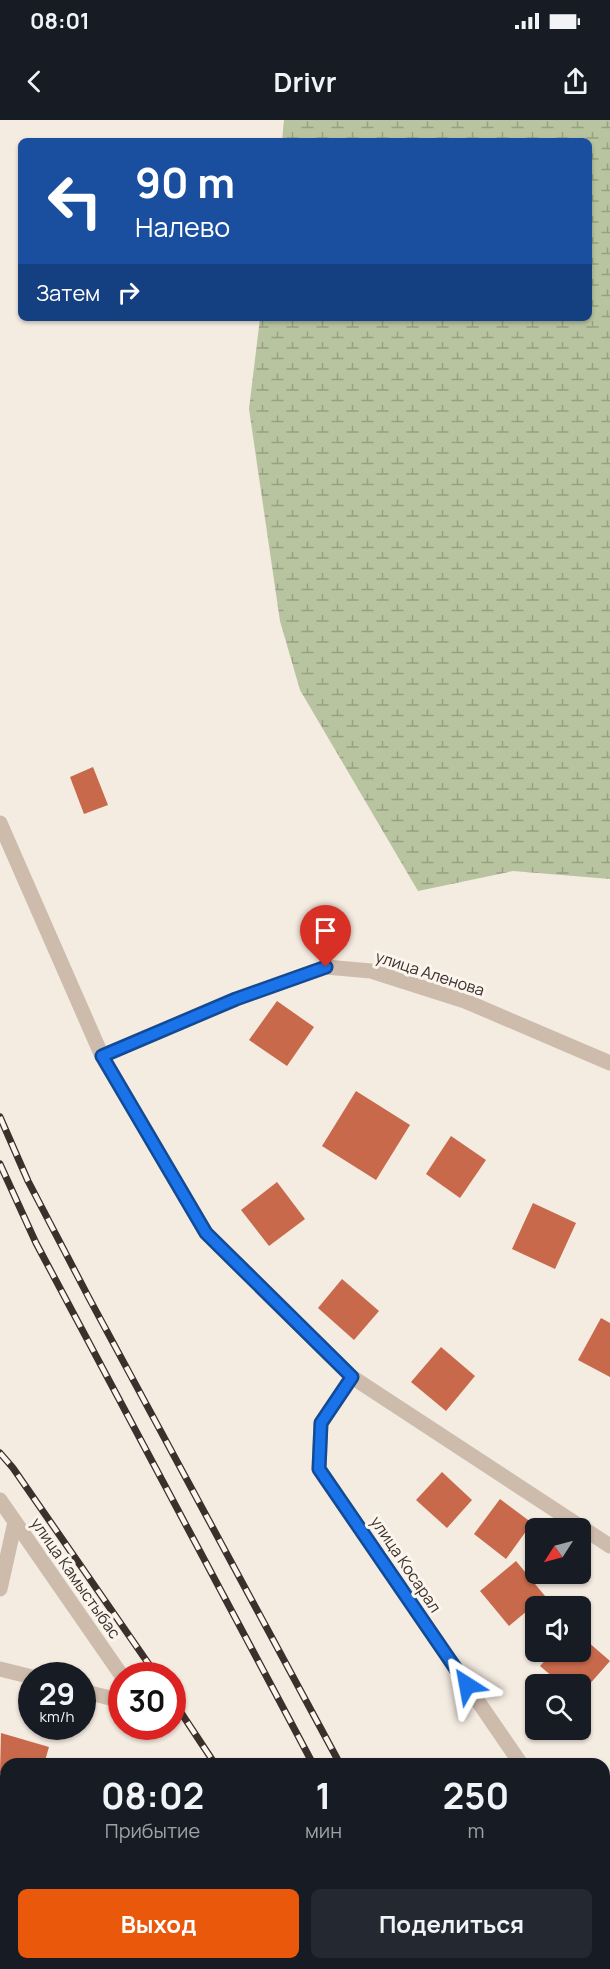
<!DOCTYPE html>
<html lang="ru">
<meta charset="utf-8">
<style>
body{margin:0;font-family:Manrope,sans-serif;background:#242831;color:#f1f3f6;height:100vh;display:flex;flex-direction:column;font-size:22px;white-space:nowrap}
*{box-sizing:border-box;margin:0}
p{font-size:20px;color:#9ea1a6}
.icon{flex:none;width:33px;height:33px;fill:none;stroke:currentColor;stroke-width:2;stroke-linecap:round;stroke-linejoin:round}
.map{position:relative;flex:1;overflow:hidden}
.side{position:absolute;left:0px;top:1638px;width:610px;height:212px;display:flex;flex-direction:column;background:#171b24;border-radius:18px 18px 0 0;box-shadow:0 2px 4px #0004}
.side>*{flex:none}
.guide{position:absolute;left:18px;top:18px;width:574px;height:183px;border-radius:9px;box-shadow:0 2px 4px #0004;background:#1a4fa0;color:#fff;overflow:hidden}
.needle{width:39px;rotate:234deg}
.controls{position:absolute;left:525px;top:1398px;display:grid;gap:12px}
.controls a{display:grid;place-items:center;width:66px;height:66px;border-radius:9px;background:#171b24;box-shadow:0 2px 4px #0004;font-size:30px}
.speed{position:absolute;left:18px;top:1542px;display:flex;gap:12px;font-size:30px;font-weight:700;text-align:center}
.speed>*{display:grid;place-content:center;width:78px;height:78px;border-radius:50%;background:#171b24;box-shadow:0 2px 4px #0004;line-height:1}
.speed small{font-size:15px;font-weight:400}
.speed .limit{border:9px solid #d22;background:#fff;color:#111}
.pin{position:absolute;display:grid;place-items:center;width:51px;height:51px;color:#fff;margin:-62px -26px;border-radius:50% 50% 50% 0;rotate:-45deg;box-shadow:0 0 6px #0007}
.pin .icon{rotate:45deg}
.me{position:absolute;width:66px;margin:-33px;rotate:326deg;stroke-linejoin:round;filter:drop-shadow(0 0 4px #0008)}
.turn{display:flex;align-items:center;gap:21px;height:126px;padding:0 18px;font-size:27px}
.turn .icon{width:78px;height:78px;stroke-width:2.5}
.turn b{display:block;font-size:42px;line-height:51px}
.then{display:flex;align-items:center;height:57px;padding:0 18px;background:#0003;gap:12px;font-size:22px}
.eta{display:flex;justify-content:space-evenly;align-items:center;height:102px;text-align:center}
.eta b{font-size:36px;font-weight:700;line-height:42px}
.button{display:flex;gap:12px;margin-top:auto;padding:12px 18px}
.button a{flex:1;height:69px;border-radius:9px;background:#ea580c;color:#fff;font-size:24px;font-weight:700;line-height:69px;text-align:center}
.button a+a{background:#242831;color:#f1f3f6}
.status{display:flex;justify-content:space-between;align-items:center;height:42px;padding:0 30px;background:#171b24;direction:ltr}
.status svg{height:16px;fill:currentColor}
header{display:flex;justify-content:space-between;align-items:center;height:78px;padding:0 18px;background:#171b24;font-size:27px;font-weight:700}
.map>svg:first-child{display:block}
.wetland{fill:url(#wetland-marsh)}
.building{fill:#c8694b}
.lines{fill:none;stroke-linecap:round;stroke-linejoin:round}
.street{stroke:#cdbbac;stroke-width:15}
.rail-casing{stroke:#3b302b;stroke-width:7}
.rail{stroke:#fbf5ee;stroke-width:4.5;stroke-dasharray:14;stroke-linecap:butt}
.route-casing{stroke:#114b97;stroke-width:15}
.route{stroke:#1a73e8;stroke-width:10}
.labels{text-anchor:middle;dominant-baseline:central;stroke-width:6;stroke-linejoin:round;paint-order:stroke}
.street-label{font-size:16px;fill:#3b302b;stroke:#fbf5ee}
</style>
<div class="status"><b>08:01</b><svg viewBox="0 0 49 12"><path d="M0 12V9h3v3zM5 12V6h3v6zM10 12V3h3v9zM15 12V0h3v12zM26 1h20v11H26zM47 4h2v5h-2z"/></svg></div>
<header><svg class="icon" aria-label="back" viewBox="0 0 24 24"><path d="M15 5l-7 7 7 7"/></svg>Drivr<svg class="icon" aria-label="share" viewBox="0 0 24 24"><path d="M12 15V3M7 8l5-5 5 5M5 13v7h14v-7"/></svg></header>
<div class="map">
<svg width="610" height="1849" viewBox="0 0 610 1849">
<defs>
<pattern id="wetland-marsh" width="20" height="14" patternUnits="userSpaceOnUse" patternTransform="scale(1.5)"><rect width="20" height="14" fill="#b8c4a0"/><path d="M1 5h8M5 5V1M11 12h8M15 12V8" fill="none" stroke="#97a083"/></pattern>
</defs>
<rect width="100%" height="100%" fill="#f4ebe1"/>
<polygon class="wetland" points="284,0 610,0 610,759 513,751 418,771 300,570 280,501 249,289 260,198 590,198 590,21 282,21"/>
<g class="building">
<polygon points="93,647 108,685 84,694 70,657"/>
<polygon points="277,881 314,907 287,946 249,920"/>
<polygon points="356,971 410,1005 376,1060 322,1026"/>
<polygon points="451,1016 486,1040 460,1078 426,1054"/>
<polygon points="277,1062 305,1099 269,1126 241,1090"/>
<polygon points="533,1083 576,1103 555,1149 512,1129"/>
<polygon points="342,1159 379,1191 354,1220 318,1188"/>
<polygon points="601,1198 610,1203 610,1257 578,1240"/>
<polygon points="441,1227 475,1256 446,1291 411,1262"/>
<polygon points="442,1352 472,1380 447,1408 416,1380"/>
<polygon points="500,1379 532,1403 506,1439 474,1414"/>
<polygon points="516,1441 545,1476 509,1506 480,1471"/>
<polygon points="580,1515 610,1541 580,1575 580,1564 561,1564 540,1546 553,1532 580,1532"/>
<polygon points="1,1613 49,1627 44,1644 6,1644 6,1655 0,1653"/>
<polygon points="0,1698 6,1700 6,1748 0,1747"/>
<polygon points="0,1837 6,1837 6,1844 9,1844 8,1849 0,1849"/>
<polygon points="36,1844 65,1844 63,1849 34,1849"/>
</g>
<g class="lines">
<g class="street">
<polyline points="0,703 102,936 206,1113 352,1257 610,1426"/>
<polyline points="102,936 236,879 326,847 371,851 465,881 610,943"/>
<polyline points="352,1257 321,1303 319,1349 521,1644"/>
<polyline points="0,1380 122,1556"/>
<polyline points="0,1469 15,1402"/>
<polyline points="0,1549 32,1557"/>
<polyline points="82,1571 122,1581"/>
<polyline points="604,1745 610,1753"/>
</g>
<g class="rail-casing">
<g id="rail">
<polyline points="0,997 28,1061 89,1178 340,1644"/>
<polyline points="0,1044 36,1123 313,1644"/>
<polyline points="0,1333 13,1348 157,1556"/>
<polyline points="172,1579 215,1644"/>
<polyline points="328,1844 331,1849"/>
<polyline points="420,1844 423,1849"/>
<polyline points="446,1844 449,1849"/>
</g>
</g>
<use href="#rail" class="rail"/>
</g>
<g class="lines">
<g class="route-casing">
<polyline id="route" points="326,847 236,879 102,936 206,1113 352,1257 321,1303 319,1349 467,1565"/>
</g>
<use href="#route" class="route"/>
</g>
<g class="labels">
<g class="street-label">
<text transform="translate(430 853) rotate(18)">улица Аленова</text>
<text transform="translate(406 1444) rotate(56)">улица Косарал</text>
<text transform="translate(76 1458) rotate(55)">улица Камыстыбас</text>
</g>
</g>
</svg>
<div class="controls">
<a><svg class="needle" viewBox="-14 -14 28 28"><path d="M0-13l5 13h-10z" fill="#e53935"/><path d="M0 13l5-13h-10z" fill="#9ea1a6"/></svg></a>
<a><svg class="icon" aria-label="sound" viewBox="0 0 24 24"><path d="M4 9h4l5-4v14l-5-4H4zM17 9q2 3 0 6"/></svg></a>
<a><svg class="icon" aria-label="search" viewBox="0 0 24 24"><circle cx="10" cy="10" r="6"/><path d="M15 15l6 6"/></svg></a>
</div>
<div class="speed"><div>29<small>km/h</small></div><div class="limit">30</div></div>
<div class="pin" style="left:326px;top:847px;background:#d93025"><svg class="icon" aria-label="arrive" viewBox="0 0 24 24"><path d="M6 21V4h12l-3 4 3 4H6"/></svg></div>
<svg class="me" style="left:467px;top:1565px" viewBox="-20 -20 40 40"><path d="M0-17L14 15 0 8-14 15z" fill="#1a73e8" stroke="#fff" stroke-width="4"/></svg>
<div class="guide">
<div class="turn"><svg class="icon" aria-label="left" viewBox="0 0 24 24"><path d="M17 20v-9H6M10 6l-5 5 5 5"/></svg><div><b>90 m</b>Налево</div></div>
<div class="then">Затем<svg class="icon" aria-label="right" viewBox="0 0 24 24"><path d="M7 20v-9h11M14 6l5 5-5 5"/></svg></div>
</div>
<section class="side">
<div class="eta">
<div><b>08:02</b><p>Прибытие</p></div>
<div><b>1</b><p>мин</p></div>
<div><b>250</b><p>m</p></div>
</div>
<div class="button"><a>Выход</a><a>Поделиться</a></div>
</section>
</div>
